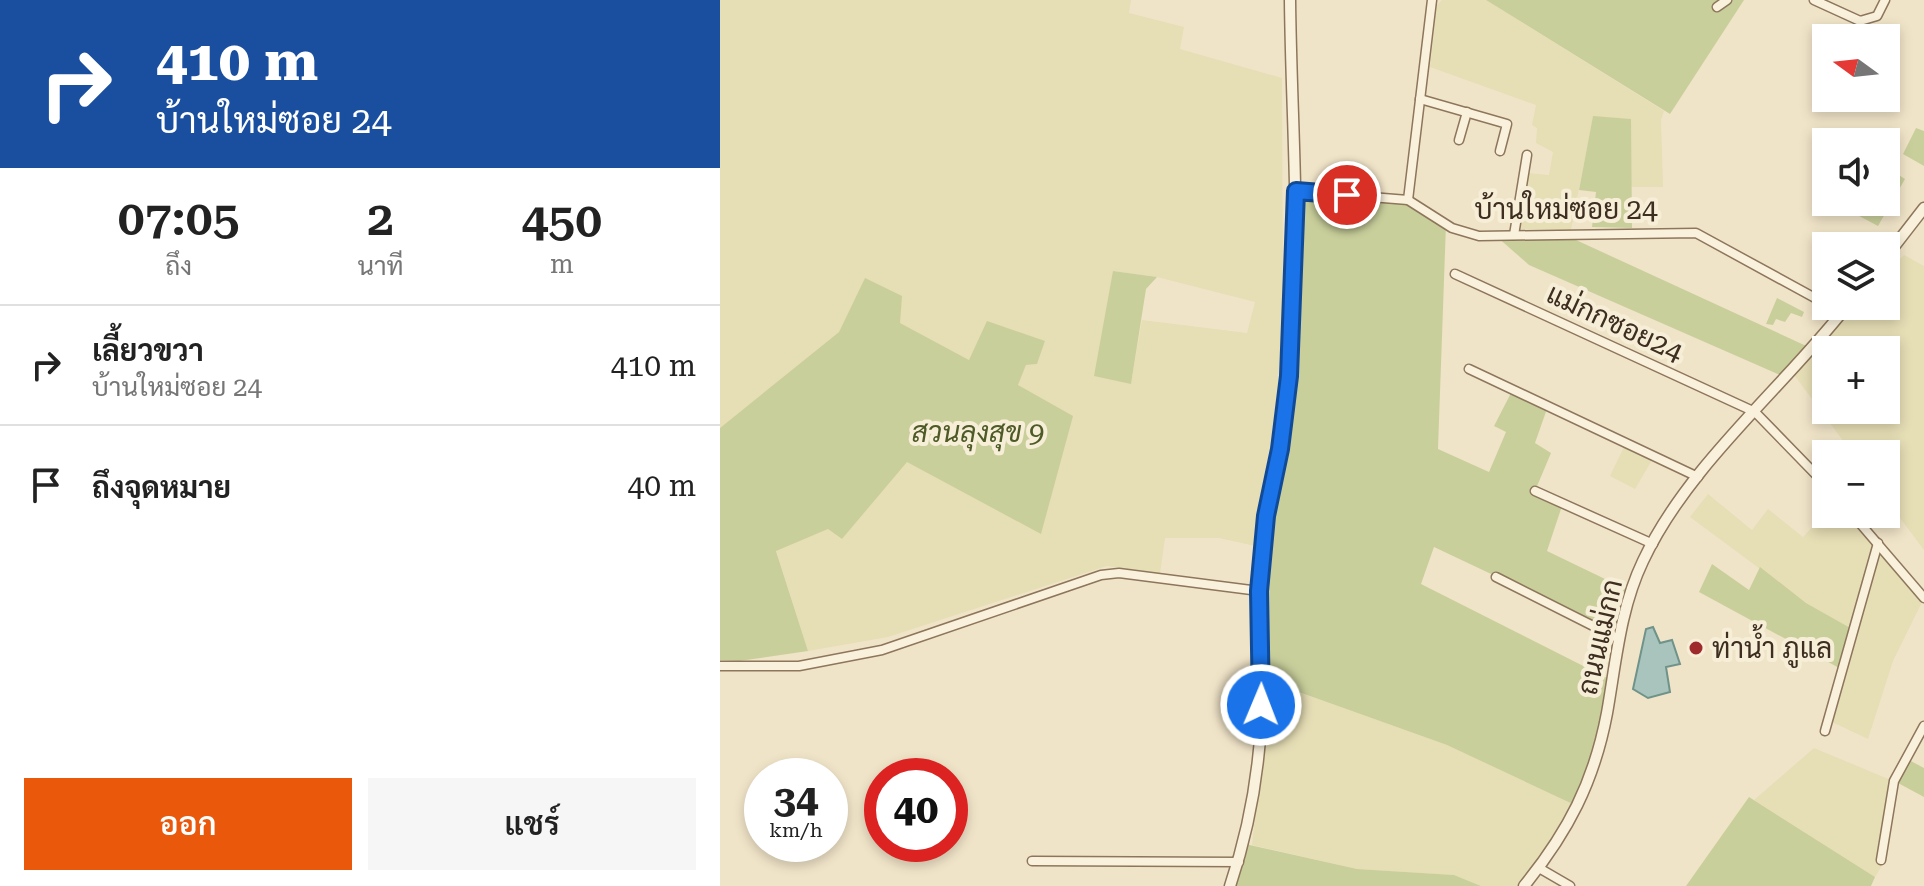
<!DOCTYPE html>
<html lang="th">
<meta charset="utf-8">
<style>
body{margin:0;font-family:"Roboto Serif",Sarabun,serif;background:#f6f6f6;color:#222;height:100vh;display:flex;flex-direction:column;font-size:30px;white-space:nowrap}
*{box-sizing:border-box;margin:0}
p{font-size:26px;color:#767676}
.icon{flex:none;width:44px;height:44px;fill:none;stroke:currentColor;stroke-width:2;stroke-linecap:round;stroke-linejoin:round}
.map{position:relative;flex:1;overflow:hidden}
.details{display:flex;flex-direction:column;background:#fff;width:720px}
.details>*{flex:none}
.hud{background:#1a4fa0;color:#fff;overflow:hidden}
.needle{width:52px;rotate:285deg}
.buttons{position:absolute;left:1092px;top:24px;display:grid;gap:16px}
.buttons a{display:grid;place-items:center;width:88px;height:88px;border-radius:0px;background:#fff;box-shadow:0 4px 12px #0003;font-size:40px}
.speed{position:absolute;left:24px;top:758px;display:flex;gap:16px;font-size:40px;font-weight:700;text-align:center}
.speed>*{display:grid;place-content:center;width:104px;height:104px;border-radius:50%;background:#fff;box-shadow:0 4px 12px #0003;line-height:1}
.speed small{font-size:20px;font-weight:400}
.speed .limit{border:12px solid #d22;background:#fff;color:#111}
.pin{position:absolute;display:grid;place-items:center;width:68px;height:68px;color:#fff;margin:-34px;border:4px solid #fff;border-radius:50%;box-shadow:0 2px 8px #0007}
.me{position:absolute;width:88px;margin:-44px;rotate:1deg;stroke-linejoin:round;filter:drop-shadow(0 0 6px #0008)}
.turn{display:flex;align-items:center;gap:28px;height:168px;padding:0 24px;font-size:36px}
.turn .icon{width:104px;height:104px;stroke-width:2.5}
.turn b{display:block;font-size:56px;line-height:68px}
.eta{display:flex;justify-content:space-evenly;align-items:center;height:136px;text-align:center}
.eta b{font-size:48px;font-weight:600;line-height:56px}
.button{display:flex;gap:16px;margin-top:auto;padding:16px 24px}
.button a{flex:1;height:92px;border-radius:0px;background:#ea580c;color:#fff;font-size:32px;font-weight:600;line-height:92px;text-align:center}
.button a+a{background:#f6f6f6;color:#222}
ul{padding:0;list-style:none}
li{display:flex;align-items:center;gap:24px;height:120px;padding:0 24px;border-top:2px solid #e0e0e0}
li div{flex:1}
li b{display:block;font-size:30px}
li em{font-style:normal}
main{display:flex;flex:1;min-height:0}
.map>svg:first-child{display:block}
.farmland{fill:#e6deb5;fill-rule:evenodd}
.green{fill:#c9cf9b}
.water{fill:#a9c4bc;stroke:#6f938a;stroke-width:2}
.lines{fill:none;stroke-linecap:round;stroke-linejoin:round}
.minor-casing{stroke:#8d765c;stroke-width:11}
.tertiary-casing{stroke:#8d765c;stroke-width:13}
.minor{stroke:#faf1dc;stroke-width:8}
.tertiary{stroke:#faf1dc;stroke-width:10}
.route-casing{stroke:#114b97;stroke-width:20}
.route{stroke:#1a73e8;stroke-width:14}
.poi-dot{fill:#9e2a2b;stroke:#f7eed8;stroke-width:3}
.labels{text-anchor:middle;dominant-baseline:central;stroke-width:8;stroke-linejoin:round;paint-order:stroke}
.street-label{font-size:28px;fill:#3d2e20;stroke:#f7eed8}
.park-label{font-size:28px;font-style:italic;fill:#4d5a26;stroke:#f7eed8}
.poi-label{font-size:28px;fill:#3d2e20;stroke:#f7eed8;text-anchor:start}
</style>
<main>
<section class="details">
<div class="hud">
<div class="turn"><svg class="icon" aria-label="right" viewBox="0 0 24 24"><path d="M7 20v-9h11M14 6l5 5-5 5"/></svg><div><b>410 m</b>บ้านใหม่ซอย 24</div></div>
</div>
<div class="eta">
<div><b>07:05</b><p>ถึง</p></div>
<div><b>2</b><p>นาที</p></div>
<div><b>450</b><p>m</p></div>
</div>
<ul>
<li><svg class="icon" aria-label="right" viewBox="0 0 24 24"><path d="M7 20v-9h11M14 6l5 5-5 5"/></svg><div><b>เลี้ยวขวา</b><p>บ้านใหม่ซอย 24</p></div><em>410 m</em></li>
<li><svg class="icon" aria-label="arrive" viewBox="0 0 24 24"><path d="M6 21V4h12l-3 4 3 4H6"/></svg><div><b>ถึงจุดหมาย</b></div><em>40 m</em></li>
</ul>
<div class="button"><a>ออก</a><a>แชร์</a></div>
</section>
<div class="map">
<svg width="1204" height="886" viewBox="0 0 1204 886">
<rect width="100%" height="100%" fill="#f0e4c8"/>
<g class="farmland">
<path d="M 0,0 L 411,0 L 409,13 L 464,27 L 460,49 L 562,78 L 563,309 L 557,397 L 535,546 L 499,538 L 445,538 L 440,573 L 387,566 L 168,637 L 88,651 L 56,550 L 108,529 L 122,539 L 187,461 L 298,385 L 306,365 L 317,364 L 325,341 L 249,360 L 179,323 L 145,279 L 119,332 L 0,428 ZM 393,271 L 437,277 L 535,302 L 527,333 L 422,320 L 411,383 Z"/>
<polygon points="722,0 766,0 944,111 941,120 943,187 911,187 911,119 873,117 851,230 799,229 807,173 829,175 833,152 816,143 817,128 812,125 816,105 710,67 717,5"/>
<path d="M 1184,255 L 1204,266 L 1204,550 L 1166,499 L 1166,454 L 1133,454 L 1072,372 L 1130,306 L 1166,306 L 1166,273 ZM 1106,350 L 1166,350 L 1166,410 L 1106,410 Z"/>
<polygon points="905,445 932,460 915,489 890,476"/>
<polygon points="988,494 1032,530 1048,509 1083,537 1106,512 1133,514 1204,598 1173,661 1148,739 1112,722 1135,632 1086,603 970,517"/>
<polygon points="550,682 727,745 859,807 804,886 761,886 734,875 637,869 532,845"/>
<polygon points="1094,748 1178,783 1163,864 1155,877 1034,800"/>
</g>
<g class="green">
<polygon points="766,0 1024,0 950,114"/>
<polygon points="873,116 911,119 912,228 872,227 876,192 859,190"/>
<polygon points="1196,128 1204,131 1204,166 1183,154"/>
<polygon points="1166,167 1185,179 1158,226 1113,202 1166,202"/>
<polygon points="576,191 688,200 726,224 718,449 769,472 786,432 774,426 791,393 828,406 815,443 831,453 815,491 843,503 827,551 912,592 900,635 714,547 701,584 891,680 859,807 727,745 542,679 539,591 558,458"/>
<polygon points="843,234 1093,349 1067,378 809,265 776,236"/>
<polygon points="393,271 437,277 426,289 411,384 374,376"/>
<polygon points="145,278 182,296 180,323 249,360 267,321 325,341 317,364 306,365 298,385 353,416 321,534 187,462 122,539 108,529 56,551 88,651 19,661 0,660 0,428 119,332"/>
<polygon points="1057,298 1084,312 1082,317 1071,313 1065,322 1056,319 1053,325 1046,324"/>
<polygon points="992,564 1029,590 1040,567 1086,603 1132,629 1121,669 979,592"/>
<polygon points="1189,760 1204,768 1204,797 1178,783"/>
<polygon points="1029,797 1155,877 1151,886 966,886"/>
<polygon points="525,844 637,869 734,875 761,886 510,886"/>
</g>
<polygon class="water" points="933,627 940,643 952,640 960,664 946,667 950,692 928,698 913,689 926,629"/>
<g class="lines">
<g class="minor-casing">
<g id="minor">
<polyline points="1094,0 1140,21 1157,16 1165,0"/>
<polyline points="997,7 1007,0"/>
<polyline points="700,99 787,124 780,151"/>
<polyline points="739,140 747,112"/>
<polyline points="576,191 688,200 732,228 759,236 976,233 1106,304"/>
<polyline points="688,200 712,0"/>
<polyline points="794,235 807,155"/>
<polyline points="735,274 1035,412 1106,485"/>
<polyline points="749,369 978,477"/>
<polyline points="815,491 933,544"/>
<polyline points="1132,514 1204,598"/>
<polyline points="776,577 899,639"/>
<polyline points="0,666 79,666 162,650 381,575 399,573 539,591"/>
<polyline points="1105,731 1158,543"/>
<polyline points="1161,860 1174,781 1204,726"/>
<polyline points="312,861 519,862"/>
<polyline points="819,868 850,886"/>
</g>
</g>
<g class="tertiary-casing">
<g id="tertiary">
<polyline points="1166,257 1204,208"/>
<path d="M 510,886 C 533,818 543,749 542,677 C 542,647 537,616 540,586 C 547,493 570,403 574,310 C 579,206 571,103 570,0"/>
<path d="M 804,886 C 848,832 874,782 887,713 C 896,662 900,609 923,561 C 968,465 1062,389 1127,306"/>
</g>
</g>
<use href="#minor" class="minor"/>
<use href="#tertiary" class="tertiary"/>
</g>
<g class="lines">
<g class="route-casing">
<polyline id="route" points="541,705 539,591 546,516 560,449 569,376 576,191 627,195"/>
</g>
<use href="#route" class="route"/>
</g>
<circle class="poi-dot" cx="976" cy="648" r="8"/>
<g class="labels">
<g class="street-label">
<text x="846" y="209">บ้านใหม่ซอย 24</text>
<text transform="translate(895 323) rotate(25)">แม่กกซอย24</text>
<text transform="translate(880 637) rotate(-77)">ถนนแม่กก</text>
</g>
<g class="park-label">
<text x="258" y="432">สวนลุงสุข 9</text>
</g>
<g class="poi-label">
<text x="992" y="648">ท่าน้ำ ภูแล</text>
</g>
</g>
</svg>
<div class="buttons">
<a><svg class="needle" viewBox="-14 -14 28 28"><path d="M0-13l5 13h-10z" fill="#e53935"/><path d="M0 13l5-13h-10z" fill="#767676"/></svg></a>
<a><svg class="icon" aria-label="sound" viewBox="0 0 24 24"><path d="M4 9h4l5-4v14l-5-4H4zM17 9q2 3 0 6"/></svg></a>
<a><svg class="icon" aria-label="layers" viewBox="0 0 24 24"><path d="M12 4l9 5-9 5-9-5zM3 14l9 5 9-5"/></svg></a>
<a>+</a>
<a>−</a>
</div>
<div class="speed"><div>34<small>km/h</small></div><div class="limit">40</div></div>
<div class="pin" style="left:627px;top:195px;background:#d93025"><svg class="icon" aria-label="arrive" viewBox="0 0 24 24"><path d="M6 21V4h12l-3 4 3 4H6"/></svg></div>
<svg class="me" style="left:541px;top:705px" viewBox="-20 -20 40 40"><circle r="17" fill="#1a73e8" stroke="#fff" stroke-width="3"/><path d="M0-11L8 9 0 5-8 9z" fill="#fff"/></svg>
</div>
</main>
